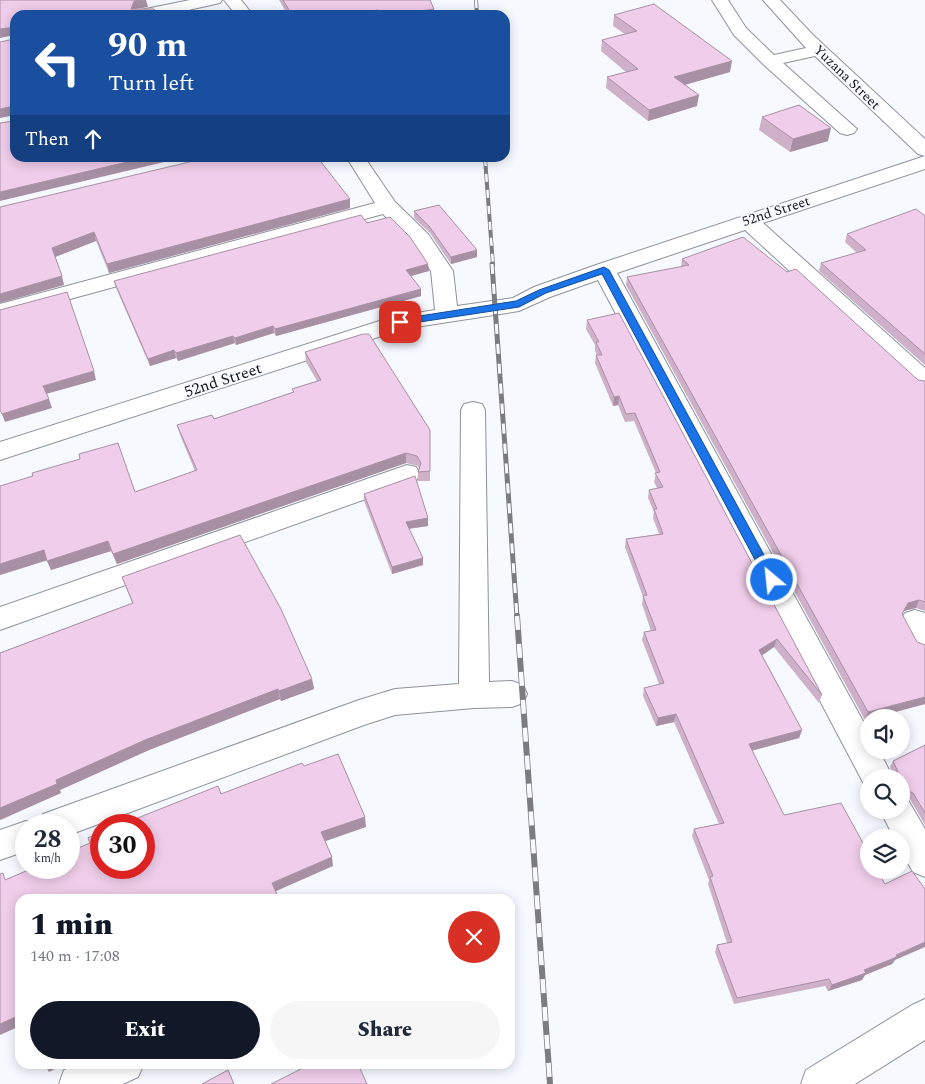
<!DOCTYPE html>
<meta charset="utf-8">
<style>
body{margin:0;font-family:Spectral,serif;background:#f6f6f7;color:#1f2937;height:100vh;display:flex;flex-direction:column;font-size:19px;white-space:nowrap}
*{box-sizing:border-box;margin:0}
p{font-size:16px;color:#747a83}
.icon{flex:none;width:28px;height:28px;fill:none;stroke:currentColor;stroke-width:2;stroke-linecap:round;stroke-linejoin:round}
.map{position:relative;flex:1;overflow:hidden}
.side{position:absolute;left:15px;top:894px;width:500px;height:175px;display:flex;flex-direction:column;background:#fff;border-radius:15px;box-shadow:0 2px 12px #0003}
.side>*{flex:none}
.top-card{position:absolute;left:10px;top:10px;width:500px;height:152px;border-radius:15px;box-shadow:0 2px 12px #0003;background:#1a4fa0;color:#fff;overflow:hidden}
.tools{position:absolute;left:860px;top:709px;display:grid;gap:10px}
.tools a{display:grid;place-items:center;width:50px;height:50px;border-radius:50%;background:#fff;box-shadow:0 2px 12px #0003;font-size:25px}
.speed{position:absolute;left:15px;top:814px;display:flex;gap:10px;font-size:25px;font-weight:700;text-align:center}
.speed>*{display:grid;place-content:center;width:65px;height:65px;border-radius:50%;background:#fff;box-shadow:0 2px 12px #0003;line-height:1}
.speed small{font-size:12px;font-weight:400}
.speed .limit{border:8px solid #d22;background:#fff;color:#111}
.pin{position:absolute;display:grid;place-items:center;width:42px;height:42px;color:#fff;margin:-21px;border-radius:10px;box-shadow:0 2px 8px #0006}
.me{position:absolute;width:55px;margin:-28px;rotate:332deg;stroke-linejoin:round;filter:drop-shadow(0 0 4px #0008)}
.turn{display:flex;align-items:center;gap:18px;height:105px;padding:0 15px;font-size:22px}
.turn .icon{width:65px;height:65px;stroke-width:2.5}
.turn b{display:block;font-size:35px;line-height:42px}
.then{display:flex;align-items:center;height:48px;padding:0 15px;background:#0003;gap:10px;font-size:19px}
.round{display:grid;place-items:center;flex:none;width:52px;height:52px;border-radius:26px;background:#f6f6f7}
.head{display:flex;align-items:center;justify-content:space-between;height:85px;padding:0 15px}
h1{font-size:30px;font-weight:800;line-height:38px;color:#111827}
.action{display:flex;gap:10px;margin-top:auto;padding:10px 15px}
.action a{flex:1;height:58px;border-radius:30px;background:#111827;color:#fff;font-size:20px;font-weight:800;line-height:58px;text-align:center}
.action a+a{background:#f6f6f7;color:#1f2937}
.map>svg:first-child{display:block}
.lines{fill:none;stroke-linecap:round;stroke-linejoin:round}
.minor-casing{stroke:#8d929a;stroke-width:2}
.minor{fill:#fff;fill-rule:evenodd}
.rail-far2-casing{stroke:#7a7c80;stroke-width:4}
.rail-far1-casing{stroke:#7a7c80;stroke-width:5}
.rail-casing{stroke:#7a7c80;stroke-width:6}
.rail-far2{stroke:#f6f9ff;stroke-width:2.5;stroke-dasharray:8;stroke-linecap:butt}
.rail-far1{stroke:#f6f9ff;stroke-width:3;stroke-dasharray:10;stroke-linecap:butt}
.rail{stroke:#f6f9ff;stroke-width:4.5;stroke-dasharray:14;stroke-linecap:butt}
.wall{fill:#ceb0c9}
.shaded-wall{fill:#a890a4}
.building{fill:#f0cdea;stroke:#a890a4}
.route{fill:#1a73e8;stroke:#114b97}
.labels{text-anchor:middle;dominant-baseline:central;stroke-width:4;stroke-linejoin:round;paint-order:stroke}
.far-street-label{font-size:14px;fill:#121316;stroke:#f6f9ff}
.street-label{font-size:16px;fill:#121316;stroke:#f6f9ff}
</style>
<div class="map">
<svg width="925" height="1084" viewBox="0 0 925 1084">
<rect width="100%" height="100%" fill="#f6f9ff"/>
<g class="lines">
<g class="minor-casing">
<g id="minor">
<polygon points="190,0 222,0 220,3 166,15 134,15 136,11"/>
<polygon points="224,0 241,0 253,15 236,15"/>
<polygon points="712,0 728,0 746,28 774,55 806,48 763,0 780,0 813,35 925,139 925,156 918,154 815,56 783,63 857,129 854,133 847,135 840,133 764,65 734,35"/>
<polygon points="925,156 925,169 763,223 925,368 925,389 916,387 745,230 617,273 869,732 869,750 879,750 893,778 869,778 869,789 866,788 598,280 550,297 519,311 403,329 0,460 0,442 392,317 435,310 431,271 412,243 383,214 0,318 0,304 375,203 347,158 365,158 395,202 428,234 453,271 457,306 513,298 534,287 596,265"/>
<polygon points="473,402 482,404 485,410 489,682 512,681 523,685 527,694 523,703 512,707 474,708 395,715 364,725 69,835 69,825 38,825 43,814 359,700 395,689 459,684 461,410 464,404"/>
<polygon points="407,465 416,467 420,474 416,481 0,630 0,607"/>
<polygon points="915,610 925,613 925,653 915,649 900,621 905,613"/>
<polygon points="901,797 908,800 925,829 925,877 913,872 901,851 901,838 894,838 880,810 901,810"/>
<polygon points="26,821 37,825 26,825 26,851 0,860 0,830"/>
<polygon points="925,999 925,1040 855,1084 801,1084 806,1070 912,1005"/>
<polygon points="80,1064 144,1064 138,1077 123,1084 59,1084 64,1070"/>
</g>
</g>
<use href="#minor" class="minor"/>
<g class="rail-far2-casing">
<g id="rail-far2">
<polyline points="476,0 477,15"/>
<polyline points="485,158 493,265"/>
</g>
</g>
<g class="rail-far1-casing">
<polyline id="rail-far1" points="492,264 517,617"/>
</g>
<g class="rail-casing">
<polyline id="rail" points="517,616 550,1084"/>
</g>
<use href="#rail-far2" class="rail-far2"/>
<use href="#rail-far1" class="rail-far1"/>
<use href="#rail" class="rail"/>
</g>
<g class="wall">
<polygon points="279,0 430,0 434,15 288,15"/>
<polygon points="614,15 730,72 685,85 697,106 648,121 606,88 607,77 626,72 601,51 602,40 625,34 613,26"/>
<polygon points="762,117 828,141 790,152 759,130"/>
<polygon points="350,199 350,208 109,273 96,241 55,257 64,285 0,207"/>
<polygon points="414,211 477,257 451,264 430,233 414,218"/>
<polygon points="925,216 925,365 819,271 821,263 857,253 845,242 847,234"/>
<polygon points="367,223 428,264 429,271 411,276 421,296 276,336 274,333 236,345 235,343 178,361 176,358 150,366 116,288 114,281"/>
<polygon points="682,259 918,380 925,381 925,611 916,608 904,611 902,615 917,642 925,645 925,704 865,720 626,285 627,277 681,267"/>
<polygon points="587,320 822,695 819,703 774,647 762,655 802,730 799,738 752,750 784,815 895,960 892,964 865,975 862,980 828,991 825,986 734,1004 715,952 717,945 727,943 708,884 709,880 692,836 694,829 719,824 674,722 656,726 643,696 644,688 659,684 642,640 644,632 651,631 642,604 643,597 625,547 626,539 659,534 653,518 654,512 648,498 649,490 657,488 654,482 656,473 634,421 625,422 618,405 613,406 595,363 596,355 597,355 595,351 595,345 586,329"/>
<polygon points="305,352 430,430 430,481 418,481 418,472 419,468 418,466 406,463 117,564 111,551 51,570 47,560 0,575 0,486 135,492 195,471 180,435 177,425 214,419 293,392 292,389 317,381 306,362"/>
<polygon points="364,494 428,518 428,526 409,529 423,558 423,565 392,574 364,501"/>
<polygon points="122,577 312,679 314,689 281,701 280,699 149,750 60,790 61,793 0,820 0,653 132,603"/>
<polygon points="925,745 925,825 910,799 902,796 901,798 901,778 885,778 887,773 892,773 890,767 893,761"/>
</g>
<g class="shaded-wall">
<polygon points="141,0 146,0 148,7 136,9 131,9 134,1"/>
<polygon points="434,9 434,15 413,15 413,12"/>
<polygon points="378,10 378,15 346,15"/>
<polygon points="14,27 15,35 0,38 0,29"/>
<polygon points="732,61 730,72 673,88 674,77"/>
<polygon points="699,95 697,106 648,121 649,110"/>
<polygon points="14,106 15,115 0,118 0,109"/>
<polygon points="831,128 828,141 790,152 793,139"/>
<polygon points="144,158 181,158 0,201 0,192"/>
<polygon points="350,199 350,208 109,273 107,264"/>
<polygon points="94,232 96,241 55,257 52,248"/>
<polygon points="477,250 477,257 451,264 451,257"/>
<polygon points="428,264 429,271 407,277 406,270"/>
<polygon points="62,276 64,285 0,303 0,294"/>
<polygon points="421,289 421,296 276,336 275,329"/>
<polygon points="273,326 274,333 236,345 235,338"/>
<polygon points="233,336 235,343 178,361 176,353"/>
<polygon points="174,350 176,358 150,366 148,359"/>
<polygon points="94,371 96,380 46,394 43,386"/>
<polygon points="619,396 618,405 613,406 614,397"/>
<polygon points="49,399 52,408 5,422 2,414"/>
<polygon points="406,453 406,463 117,564 113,554"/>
<polygon points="428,518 428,526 406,529 406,522"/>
<polygon points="108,541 111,551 51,570 47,561"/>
<polygon points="44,550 48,560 0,575 0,564"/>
<polygon points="423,558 423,565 392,574 392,567"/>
<polygon points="919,600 916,608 904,611 898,622 908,603"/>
<polygon points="777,639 774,647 757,659 759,650"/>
<polygon points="312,679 314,689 281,701 279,691"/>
<polygon points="278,689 280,699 149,750 60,790 61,793 0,820 0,808 56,780 145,740"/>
<polygon points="925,697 925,704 873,718 869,718 869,719 865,720 868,712"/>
<polygon points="676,714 674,722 656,726 658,718"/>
<polygon points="802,730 799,738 747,752 749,744"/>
<polygon points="365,817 366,827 323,842 321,832"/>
<polygon points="332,857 333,866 274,892 272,883"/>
<polygon points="925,942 925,947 895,960 892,964 865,975 862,980 828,991 832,985"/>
<polygon points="20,1015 20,1026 0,1035 0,1024"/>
<polygon points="44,1064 65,1064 49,1072"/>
</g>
<g class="building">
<polygon points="0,0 141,0 134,1 131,9 154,9 159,15 15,15 15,158 144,158 0,192 0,123 14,121 14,106 0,109 0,42 14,39 14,27 0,29"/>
<polygon points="283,0 430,0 434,9 413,12 415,15 380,15 378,10 346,15 292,15"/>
<polygon points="654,4 732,61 674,77 699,95 649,110 607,77 638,69 602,40 637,31 614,15"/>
<polygon points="799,105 831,128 793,139 762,117"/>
<polygon points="206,158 318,158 350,199 107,264 94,232 52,248 62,276 0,294 0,207"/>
<polygon points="439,205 477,250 451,257 429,226 414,211"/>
<polygon points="916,209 925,216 925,354 821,263 866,250 847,234"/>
<polygon points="361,215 367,223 390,217 410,237 428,264 406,270 421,289 275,329 273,326 235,338 233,336 176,353 174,350 148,359 114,281"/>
<polygon points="743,237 787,272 796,269 918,380 925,381 925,602 919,600 908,603 902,614 917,642 925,645 925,697 868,712 627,277 689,265 682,259"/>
<polygon points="67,292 94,371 43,386 49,399 2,414 0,410 0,310"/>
<polygon points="619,313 822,695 777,639 759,650 802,730 749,744 784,815 841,803 869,854 869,870 877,870 885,884 912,871 925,889 925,942 896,955 897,957 864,970 866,973 832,985 829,979 737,998 717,945 732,942 710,877 713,876 694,829 724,823 676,714 658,718 644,688 664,683 644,632 656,630 643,596 647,595 626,539 663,534 654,509 657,509 649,490 663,487 655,473 660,472 635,413 626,414 619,396 614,397 596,355 602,355 596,342 599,342 587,320"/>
<polygon points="363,334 369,334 430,430 430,471 418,472 421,463 417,456 406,453 113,554 108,541 47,561 44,550 0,564 0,486 33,476 32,473 80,459 79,454 118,443 135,492 197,470 177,425 212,415 214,419 294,392 292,389 321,380 305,352"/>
<polygon points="415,476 428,518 406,522 423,558 392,567 364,494"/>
<polygon points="240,535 281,609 312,679 279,691 278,689 145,740 56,780 57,784 0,808 0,653 133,603 122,577"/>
<polygon points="925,745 925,813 913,793 904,789 903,796 901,794 901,778 891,778 887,773 898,772 893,761"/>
<polygon points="338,754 365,817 321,832 332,857 272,883 279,899 20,899 20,1015 0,1024 0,874 3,873 5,880 33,868 69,868 69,852 90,843 88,838 101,832 101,868 144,868 144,825 120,825 218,786 221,794 302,763 304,766"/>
<polygon points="311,1064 358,1064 367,1084 271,1084"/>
<polygon points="228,1070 234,1084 202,1084"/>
</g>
<polygon class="route" points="604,267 609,270 776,577 778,580 776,584 768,584 602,274 546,293 519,307 400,325 395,322 400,319 516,301 539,290"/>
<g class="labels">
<g class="far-street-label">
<text transform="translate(847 77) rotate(44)">Yuzana Street</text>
<text transform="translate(776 211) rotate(-18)">52nd Street</text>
</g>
<g class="street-label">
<text transform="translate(223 380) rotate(-18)">52nd Street</text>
</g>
</g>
</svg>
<div class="tools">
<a><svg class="icon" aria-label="sound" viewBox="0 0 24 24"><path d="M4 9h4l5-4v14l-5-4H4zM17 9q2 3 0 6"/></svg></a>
<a><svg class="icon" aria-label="search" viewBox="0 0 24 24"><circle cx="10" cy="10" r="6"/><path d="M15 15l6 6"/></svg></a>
<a><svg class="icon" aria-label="layers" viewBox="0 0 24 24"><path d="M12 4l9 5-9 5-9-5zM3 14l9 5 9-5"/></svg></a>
</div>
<div class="speed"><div>28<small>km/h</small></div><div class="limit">30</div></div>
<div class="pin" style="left:400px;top:322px;background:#d93025"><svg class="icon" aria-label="arrive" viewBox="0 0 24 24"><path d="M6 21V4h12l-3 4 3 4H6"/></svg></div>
<svg class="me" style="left:772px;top:580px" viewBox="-20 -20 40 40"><circle r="17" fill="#1a73e8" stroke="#fff" stroke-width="3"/><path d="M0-11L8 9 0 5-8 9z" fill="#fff"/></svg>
<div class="top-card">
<div class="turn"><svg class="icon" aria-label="left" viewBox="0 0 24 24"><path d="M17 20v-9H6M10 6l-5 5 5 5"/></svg><div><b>90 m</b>Turn left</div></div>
<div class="then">Then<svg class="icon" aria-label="ahead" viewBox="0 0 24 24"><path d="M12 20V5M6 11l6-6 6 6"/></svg></div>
</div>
<section class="side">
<div class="head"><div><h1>1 min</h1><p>140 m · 17:08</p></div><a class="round" style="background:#d93025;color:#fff"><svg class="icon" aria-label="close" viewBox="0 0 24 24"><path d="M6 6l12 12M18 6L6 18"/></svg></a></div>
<div class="action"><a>Exit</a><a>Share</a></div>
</section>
</div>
